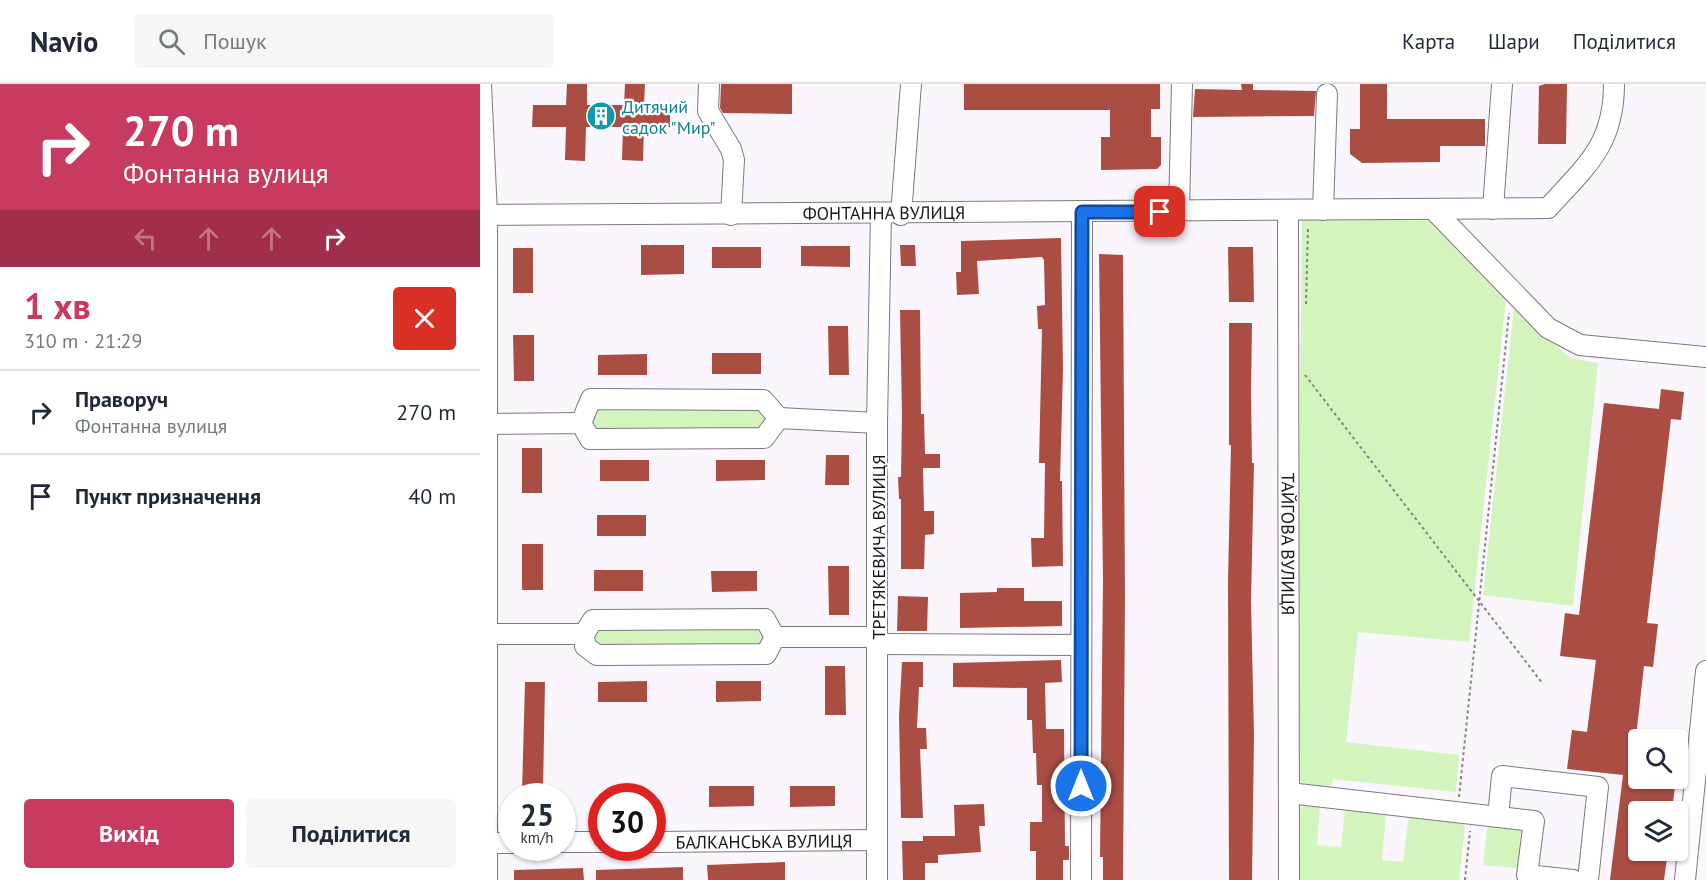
<!DOCTYPE html>
<html lang="uk">
<meta charset="utf-8">
<style>
body{margin:0;font-family:"PT Sans",sans-serif;background:#f6f6f7;color:#1f2937;height:100vh;display:flex;flex-direction:column;font-size:22px;white-space:nowrap}
*{box-sizing:border-box;margin:0}
p{font-size:20px;color:#747a83}
.icon{flex:none;width:33px;height:33px;fill:none;stroke:currentColor;stroke-width:2;stroke-linecap:round;stroke-linejoin:round}
.map{position:relative;flex:1;overflow:hidden}
.details{display:flex;flex-direction:column;background:#fff;width:480px}
.details>*{flex:none}
.guide{background:#c83a60;color:#fff;overflow:hidden}
.fabs{position:absolute;left:1148px;top:645px;display:grid;gap:12px}
.fabs a{display:grid;place-items:center;width:60px;height:60px;border-radius:6px;background:#fff;box-shadow:0 2px 4px #0004;font-size:30px}
.speed{position:absolute;left:18px;top:699px;display:flex;gap:12px;font-size:30px;font-weight:700;text-align:center}
.speed>*{display:grid;place-content:center;width:78px;height:78px;border-radius:50%;background:#fff;box-shadow:0 2px 4px #0004;line-height:1}
.speed small{font-size:15px;font-weight:400}
.speed .limit{border:9px solid #d22;background:#fff;color:#111}
.pin{position:absolute;display:grid;place-items:center;width:51px;height:51px;color:#fff;margin:-26px;border-radius:12px;box-shadow:0 3px 9px #0006}
.me{position:absolute;width:66px;margin:-33px;rotate:0deg;stroke-linejoin:round;filter:drop-shadow(0 0 4px #0008)}
.turn{display:flex;align-items:center;gap:21px;height:126px;padding:0 24px;font-size:27px}
.turn .icon{width:78px;height:78px;stroke-width:2.5}
.turn b{display:block;font-size:42px;line-height:51px}
.lanes{display:flex;align-items:center;height:57px;padding:0 24px;background:#0003;justify-content:center;gap:30px;direction:ltr}
.lanes .off{opacity:.35}
.round{display:grid;place-items:center;flex:none;width:63px;height:63px;border-radius:6px;background:#f6f6f7}
.headline{display:flex;align-items:center;justify-content:space-between;height:102px;padding:0 24px}
h1{font-size:36px;font-weight:700;line-height:45px;color:#c83a60}
.primary-button{display:flex;gap:12px;margin-top:auto;padding:12px 24px}
.primary-button a{flex:1;height:69px;border-radius:6px;background:#c83a60;color:#fff;font-size:24px;font-weight:700;line-height:69px;text-align:center}
.primary-button a+a{background:#f6f6f7;color:#1f2937}
ul{padding:0;list-style:none}
li{display:flex;align-items:center;gap:18px;height:84px;padding:0 24px;border-top:2px solid #e0e1e3}
li div{flex:1}
li b{display:block;font-size:22px}
li em{font-style:normal}
header{display:flex;align-items:center;gap:36px;box-sizing:border-box;height:84px;padding:0 30px;background:#fff;border-bottom:2px solid #e0e1e3}
header strong{font-size:28px}
nav{display:flex;gap:33px;margin-inline-start:auto;font-size:21px}
.search{width:420px;height:54px;background:#f6f6f7;display:flex;align-items:center;gap:15px;box-sizing:border-box;padding:0 21px;border-radius:6px;color:#747a83;font-size:22px}
main{display:flex;flex:1;min-height:0}
.map>svg:first-child{display:block}
.green{fill:#d4f4bd}
.building{fill:#aa4e43}
.lines{fill:none;stroke-linecap:round;stroke-linejoin:round}
.minor-casing{stroke:#7e7881;stroke-width:22}
.path{stroke:#868288;stroke-width:2;stroke-dasharray:3 3;stroke-linecap:butt}
.minor{stroke:#fff;stroke-width:20}
.route-casing{stroke:#114b97;stroke-width:15}
.route{stroke:#1a73e8;stroke-width:10}
.labels{text-anchor:middle;dominant-baseline:central;stroke-width:4.5;stroke-linejoin:round;paint-order:stroke}
.culture-label{font-size:18px;fill:#0d838f;stroke:#fff;text-anchor:start}
.street-label{font-size:18px;fill:#19171a;stroke:#fff}
</style>
<header>
<strong>Navio</strong>
<div class="search"><svg class="icon" aria-label="search" viewBox="0 0 24 24"><circle cx="10" cy="10" r="6"/><path d="M15 15l6 6"/></svg>Пошук</div>
<nav><a>Карта</a><a>Шари</a><a>Поділитися</a></nav>
</header>
<main>
<section class="details">
<div class="guide">
<div class="turn"><svg class="icon" aria-label="right" viewBox="0 0 24 24"><path d="M7 20v-9h11M14 6l5 5-5 5"/></svg><div><b>270 m</b>Фонтанна вулиця</div></div>
<div class="lanes"><svg class="icon off" aria-label="left" viewBox="0 0 24 24"><path d="M17 20v-9H6M10 6l-5 5 5 5"/></svg><svg class="icon off" aria-label="ahead" viewBox="0 0 24 24"><path d="M12 20V5M6 11l6-6 6 6"/></svg><svg class="icon off" aria-label="ahead" viewBox="0 0 24 24"><path d="M12 20V5M6 11l6-6 6 6"/></svg><svg class="icon" aria-label="right" viewBox="0 0 24 24"><path d="M7 20v-9h11M14 6l5 5-5 5"/></svg></div>
</div>
<div class="headline"><div><h1>1 хв</h1><p>310 m · 21:29</p></div><a class="round" style="background:#d93025;color:#fff"><svg class="icon" aria-label="close" viewBox="0 0 24 24"><path d="M6 6l12 12M18 6L6 18"/></svg></a></div>
<ul>
<li><svg class="icon" aria-label="right" viewBox="0 0 24 24"><path d="M7 20v-9h11M14 6l5 5-5 5"/></svg><div><b>Праворуч</b><p>Фонтанна вулиця</p></div><em>270 m</em></li>
<li><svg class="icon" aria-label="arrive" viewBox="0 0 24 24"><path d="M6 21V4h12l-3 4 3 4H6"/></svg><div><b>Пункт призначення</b></div><em>40 m</em></li>
</ul>
<div class="primary-button"><a>Вихід</a><a>Поділитися</a></div>
</section>
<div class="map">
<svg width="1226" height="796" viewBox="0 0 1226 796">
<rect width="100%" height="100%" fill="#fbf6fe"/>
<g class="green">
<polygon points="942,128 1026,215 989,558 878,548 866,658 979,671 976,708 853,695 851,707 834,705 817,696 816,687 822,129"/>
<polygon points="1034,224 1090,274 1118,279 1093,522 1003,511"/>
<polygon points="120,321 288,326 288,342 281,350 121,352 111,344 111,331"/>
<polygon points="117,538 285,543 286,560 278,567 109,561"/>
<polygon points="824,722 840,722 837,761 861,763 865,724 906,729 902,776 923,778 929,731 982,737 985,743 979,796 818,796 818,726"/>
<polygon points="1008,737 1046,742 1038,784 1003,781"/>
</g>
<g class="building">
<polygon points="87,0 107,0 107,21 144,21 145,0 165,0 164,21 190,21 190,43 164,43 163,77 142,76 143,43 106,43 105,77 85,76 86,43 52,43 53,21 86,21"/>
<polygon points="241,0 312,0 312,30 243,29 240,24"/>
<polygon points="484,0 680,0 680,25 671,25 671,53 681,53 681,81 677,85 621,86 621,53 630,53 630,26 484,26"/>
<polygon points="761,0 773,0 773,6 836,7 834,32 713,33 715,5 762,6"/>
<polygon points="880,0 907,0 907,35 1005,35 1005,62 960,62 960,78 882,79 870,70 870,45 880,45"/>
<polygon points="1065,0 1087,0 1086,60 1058,60 1059,2"/>
<polygon points="581,154 583,286 580,397 582,397 583,482 552,483 551,454 564,454 565,379 559,379 562,245 558,245 557,222 565,221 564,176 562,173 497,177 499,210 477,211 476,188 481,188 481,157"/>
<polygon points="161,161 204,161 204,190 161,191"/>
<polygon points="420,161 435,161 436,182 421,182"/>
<polygon points="321,162 370,162 370,183 321,182"/>
<rect x="232" y="163" width="49" height="21"/>
<polygon points="748,163 773,163 774,218 749,218"/>
<rect x="33" y="164" width="20" height="45"/>
<polygon points="619,170 643,171 645,514 643,796 623,796 623,773 620,773 623,495"/>
<polygon points="420,226 440,226 441,330 444,330 445,370 460,370 460,384 443,384 444,427 454,427 454,450 445,451 444,485 421,485 421,415 419,415 418,393 421,393 422,330"/>
<polygon points="749,239 772,239 771,309 772,379 774,379 771,517 774,651 772,796 749,796 748,497 751,361 749,361"/>
<polygon points="348,242 368,242 369,291 349,291"/>
<polygon points="33,251 54,251 54,297 34,297"/>
<rect x="232" y="269" width="49" height="21"/>
<polygon points="167,270 167,291 118,291 118,271"/>
<polygon points="1181,305 1204,308 1201,336 1191,335 1167,539 1178,540 1173,583 1164,582 1156,653 1158,654 1158,694 1196,694 1192,728 1158,728 1158,766 1188,766 1184,796 1130,796 1143,691 1087,685 1092,646 1107,648 1116,576 1080,572 1085,529 1099,531 1124,319 1179,325"/>
<rect x="42" y="364" width="20" height="45"/>
<polygon points="346,371 369,371 369,401 345,401"/>
<rect x="120" y="376" width="49" height="21"/>
<polygon points="236,376 285,376 285,396 236,397"/>
<rect x="117" y="431" width="49" height="21"/>
<rect x="42" y="460" width="21" height="46"/>
<polygon points="348,482 369,482 369,531 349,531"/>
<rect x="114" y="486" width="49" height="21"/>
<polygon points="231,487 277,487 277,507 232,508"/>
<polygon points="517,504 544,504 544,517 582,517 582,542 480,544 480,509 517,508"/>
<polygon points="418,512 448,513 447,547 417,547"/>
<polygon points="581,576 582,598 565,599 566,645 584,645 585,762 589,762 589,776 583,776 583,796 556,796 556,767 550,767 550,738 562,738 562,701 557,701 556,669 553,669 552,636 547,636 547,604 473,603 473,579"/>
<polygon points="422,578 443,578 443,603 439,603 437,644 446,644 447,665 440,665 443,734 421,734 419,632"/>
<polygon points="345,582 365,582 366,631 345,631"/>
<polygon points="167,597 167,618 118,618 118,598"/>
<polygon points="236,597 281,597 281,617 236,618"/>
<polygon points="45,598 65,598 63,707 42,708"/>
<polygon points="1197,658 1207,660 1203,696 1197,696"/>
<polygon points="229,702 274,702 274,722 229,723"/>
<polygon points="310,702 355,702 355,722 310,723"/>
<polygon points="504,720 505,742 499,742 501,768 458,771 458,779 445,779 445,796 423,796 422,757 443,757 443,752 475,752 474,721"/>
<polygon points="305,778 305,796 228,796 227,781"/>
<polygon points="203,783 203,796 116,796 116,786"/>
<polygon points="103,784 104,796 34,796 34,786"/>
</g>
<g class="lines">
<g class="minor-casing">
<g id="minor">
<polyline points="1,0 7,131 7,796"/>
<polyline points="229,0 228,27 251,65 254,76 251,131"/>
<polyline points="953,125 1068,244 1100,261 1226,273"/>
<polyline points="1013,125 1022,0"/>
<path id="s1" d="M 808,126 L 809,796"/>
<polyline points="843,126 847,10"/>
<polyline points="699,127 702,0"/>
<path id="s2" d="M 0,131 L 1068,124 C 1106,82 1134,61 1134,0"/>
<polyline points="421,131 431,0"/>
<polyline points="101,339 111,315 283,316 299,334"/>
<polyline points="0,340 101,339 110,355 284,354 299,334 397,339"/>
<polyline points="0,550 104,550 105,562 117,571 286,570 295,553 398,553"/>
<polyline points="104,550 113,536 285,535 295,553"/>
<polyline points="398,560 601,561"/>
<polyline points="809,709 1054,737 1047,791 1093,796"/>
<polyline points="1018,733 1022,692 1118,703 1108,796"/>
<polyline points="82,758 122,758"/>
<path id="s3" d="M 172,758 L 397,756"/>
<polyline points="0,759 32,759"/>
<polyline points="397,796 397,339 401,130"/>
<polyline points="601,796 602,128"/>
<polyline points="1205,796 1226,587"/>
</g>
</g>
<g class="path">
<polyline points="826,220 828,142"/>
<polyline points="825,291 1063,600"/>
<polyline points="979,713 1029,229"/>
<polyline points="985,796 990,747"/>
</g>
<use href="#minor" class="minor"/>
</g>
<g class="lines">
<g class="route-casing">
<polyline id="route" points="601,702 602,128 680,128"/>
</g>
<use href="#route" class="route"/>
</g>
<defs>
<g id="building-disc" transform="scale(1.5)"><circle r="9.5" fill="#0f9aa8" stroke="#fff"/><path d="M-4-6H4V6H1V3H-1V6H-4ZM-2.5-4.3h1.7v1.8h-1.7ZM.8-4.3h1.7v1.8H.8ZM-2.5-1h1.7V.8h-1.7ZM.8-1h1.7V.8H.8Z" fill="#fff"/></g>
</defs>
<g fill-rule="evenodd">
<use href="#building-disc" x="121" y="32"/>
</g>
<g class="labels">
<g class="culture-label">
<text x="142" y="22">Дитячий<tspan x="142" dy="21">садок "Мир"</tspan></text>
</g>
<g class="street-label">
<text stroke="none"><textPath href="#s2" startOffset="404">ФОНТАННА ВУЛИЦЯ</textPath></text>
<text stroke="none"><textPath href="#s1" startOffset="334">ТАЙГОВА ВУЛИЦЯ</textPath></text>
<text transform="translate(398 463) rotate(-90)">ТРЕТЯКЕВИЧА ВУЛИЦЯ</text>
<text stroke="none"><textPath href="#s3" startOffset="112">БАЛКАНСЬКА ВУЛИЦЯ</textPath></text>
</g>
</g>
</svg>
<div class="fabs">
<a><svg class="icon" aria-label="search" viewBox="0 0 24 24"><circle cx="10" cy="10" r="6"/><path d="M15 15l6 6"/></svg></a>
<a><svg class="icon" aria-label="layers" viewBox="0 0 24 24"><path d="M12 4l9 5-9 5-9-5zM3 14l9 5 9-5"/></svg></a>
</div>
<div class="speed"><div>25<small>km/h</small></div><div class="limit">30</div></div>
<div class="pin" style="left:680px;top:128px;background:#d93025"><svg class="icon" aria-label="arrive" viewBox="0 0 24 24"><path d="M6 21V4h12l-3 4 3 4H6"/></svg></div>
<svg class="me" style="left:601px;top:702px" viewBox="-20 -20 40 40"><circle r="17" fill="#1a73e8" stroke="#fff" stroke-width="3"/><path d="M0-11L8 9 0 5-8 9z" fill="#fff"/></svg>
</div>
</main>
